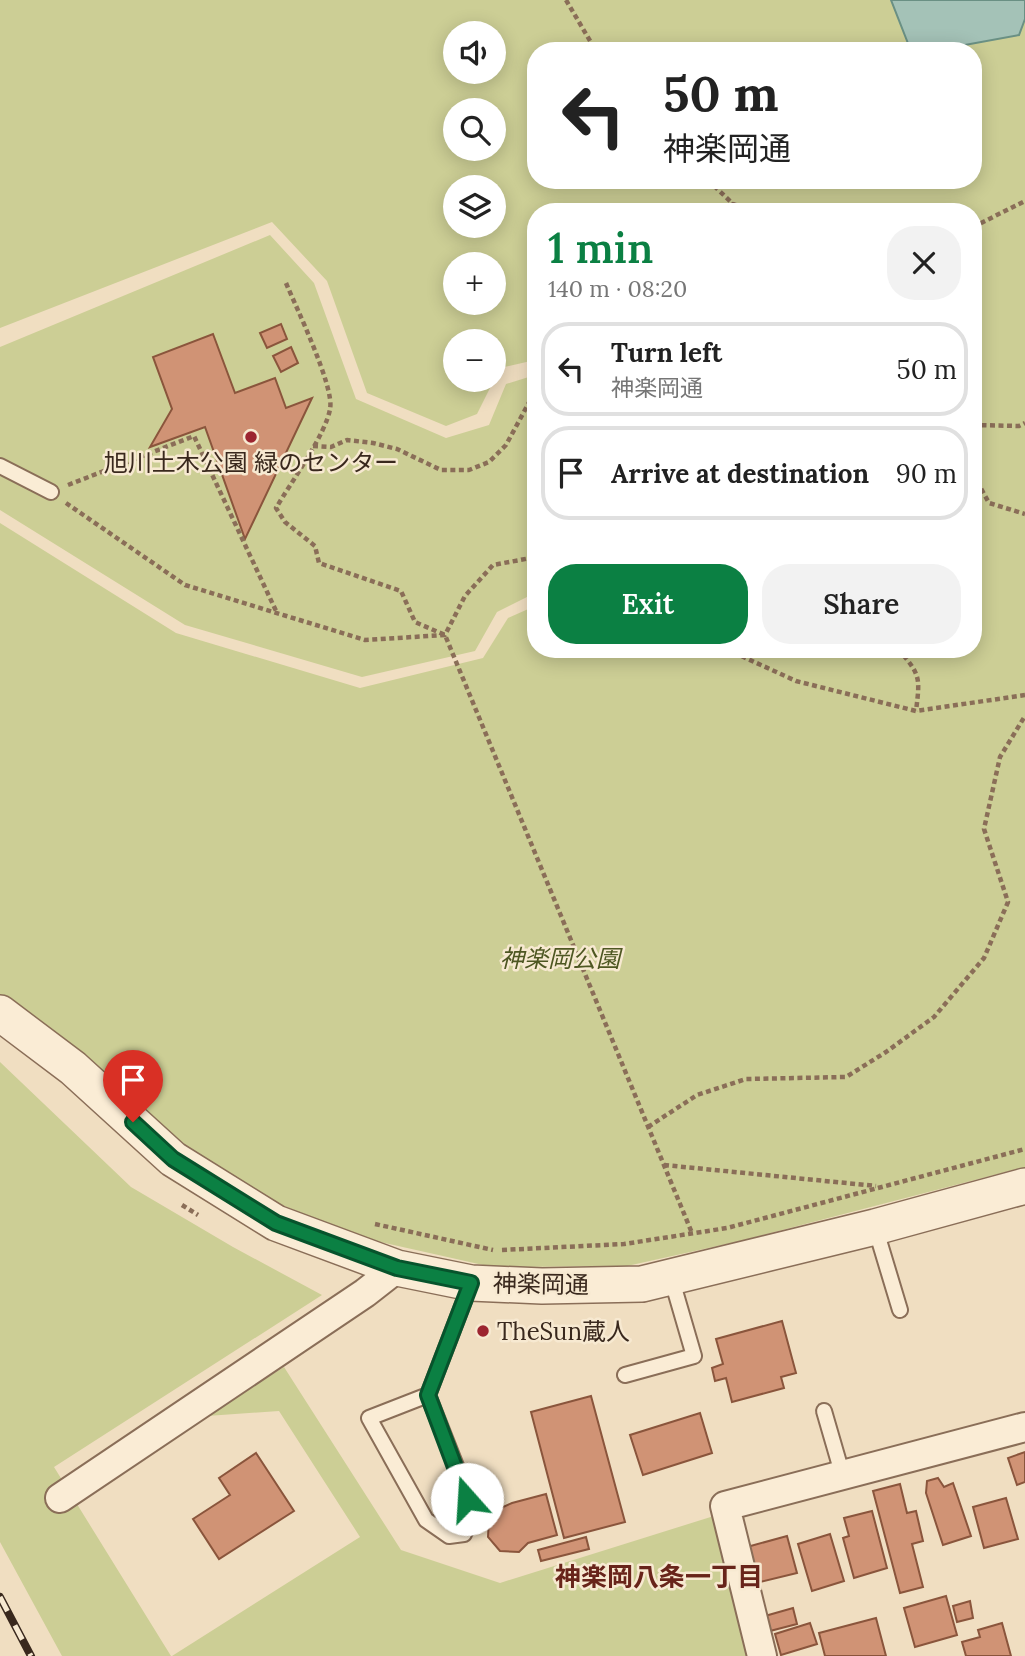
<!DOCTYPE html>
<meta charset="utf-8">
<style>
body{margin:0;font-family:Lora,"Noto Sans JP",serif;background:#f2f2f2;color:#222;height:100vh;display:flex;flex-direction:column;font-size:26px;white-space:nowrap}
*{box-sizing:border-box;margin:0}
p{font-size:23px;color:#767676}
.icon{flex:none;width:38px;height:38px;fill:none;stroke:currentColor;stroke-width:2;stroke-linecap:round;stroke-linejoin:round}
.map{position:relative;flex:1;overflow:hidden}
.details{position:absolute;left:527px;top:203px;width:455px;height:455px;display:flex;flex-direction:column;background:#fff;border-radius:28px;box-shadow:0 4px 18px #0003}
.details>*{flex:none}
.hud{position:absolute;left:527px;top:42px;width:455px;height:147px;border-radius:28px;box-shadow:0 4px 18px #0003;background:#fff;color:#222;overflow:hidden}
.buttons{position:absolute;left:443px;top:21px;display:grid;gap:14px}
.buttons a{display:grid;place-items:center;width:63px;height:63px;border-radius:50%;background:#fff;box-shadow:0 4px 18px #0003;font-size:35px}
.pin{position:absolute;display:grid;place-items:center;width:60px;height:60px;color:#fff;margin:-72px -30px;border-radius:50% 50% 50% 0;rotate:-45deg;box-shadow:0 0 7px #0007}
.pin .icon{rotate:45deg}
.me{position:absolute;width:77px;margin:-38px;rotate:341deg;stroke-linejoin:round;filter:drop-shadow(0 0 5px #0008)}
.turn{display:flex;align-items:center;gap:24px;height:147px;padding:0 21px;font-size:32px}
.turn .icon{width:91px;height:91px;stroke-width:2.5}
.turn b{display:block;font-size:49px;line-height:60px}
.round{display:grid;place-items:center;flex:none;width:74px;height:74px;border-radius:28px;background:#f2f2f2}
.overview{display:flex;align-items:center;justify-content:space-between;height:119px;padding:0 21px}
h1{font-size:42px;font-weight:600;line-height:52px;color:#0b8043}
.button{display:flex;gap:14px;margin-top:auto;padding:14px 21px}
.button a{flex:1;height:80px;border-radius:28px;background:#0b8043;color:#fff;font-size:28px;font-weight:600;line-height:80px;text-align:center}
.button a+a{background:#f2f2f2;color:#222}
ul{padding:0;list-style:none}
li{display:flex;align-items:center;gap:21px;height:94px;margin:0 14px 10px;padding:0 7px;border:4px solid #e0e0e0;border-radius:28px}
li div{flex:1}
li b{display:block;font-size:26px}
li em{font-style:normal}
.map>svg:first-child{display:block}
.green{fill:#ccce95;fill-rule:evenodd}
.water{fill:#a4c2b7;stroke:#6a9084;stroke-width:2}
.building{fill:#d09375;stroke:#8a553c;stroke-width:2}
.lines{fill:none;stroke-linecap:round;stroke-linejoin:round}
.service-casing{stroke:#8a6e58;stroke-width:18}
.minor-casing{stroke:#8a6e58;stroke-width:32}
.tertiary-casing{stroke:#8a6e58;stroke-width:38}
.path{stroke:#8a6e58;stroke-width:4.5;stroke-dasharray:5 3.5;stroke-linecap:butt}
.service{stroke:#faecd5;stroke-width:14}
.minor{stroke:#faecd5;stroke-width:28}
.tertiary{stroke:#faecd5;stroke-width:35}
.rail-casing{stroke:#39281d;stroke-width:8}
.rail{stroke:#f7e9d1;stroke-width:5;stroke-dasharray:16;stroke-linecap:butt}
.route-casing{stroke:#07532c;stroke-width:18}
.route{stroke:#0b8043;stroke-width:12}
.poi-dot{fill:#9c2530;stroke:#f7e9d1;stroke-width:2.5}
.labels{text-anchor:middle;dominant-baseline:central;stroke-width:5;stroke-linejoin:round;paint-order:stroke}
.poi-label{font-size:24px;fill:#39281d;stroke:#f7e9d1}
.park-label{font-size:24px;font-style:italic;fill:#4e5722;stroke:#f7e9d1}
.street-label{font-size:24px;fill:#39281d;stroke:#f7e9d1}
.neighbourhood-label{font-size:26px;font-weight:bold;fill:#68241a;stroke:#f7e9d1}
</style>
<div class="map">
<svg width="1025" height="1656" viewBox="0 0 1025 1656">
<rect width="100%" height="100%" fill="#f0dec1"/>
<g class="green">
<path d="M 0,0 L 1025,0 L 1025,1167 L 740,1241 L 627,1266 L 492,1267 L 358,1237 L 240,1187 L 0,1003 L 0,523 L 176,633 L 360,688 L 483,658 L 508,618 L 535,606 L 536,649 L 973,649 L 973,212 L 536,212 L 535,360 L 500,368 L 477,414 L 446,426 L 367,393 L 327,281 L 272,222 L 0,328 ZM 455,33 L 494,33 L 494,72 L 455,72 ZM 536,51 L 973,51 L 973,180 L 536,180 ZM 455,110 L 494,110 L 494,149 L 455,149 ZM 455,187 L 494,187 L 494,226 L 455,226 ZM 455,264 L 494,264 L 494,303 L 455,303 ZM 455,341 L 494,341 L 494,380 L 455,380 Z"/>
<polygon points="270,235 314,283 356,399 446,438 489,425 506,384 535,375 535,593 497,612 475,651 362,677 185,625 0,510 0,347"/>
<polygon points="0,1062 131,1187 233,1247 322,1295 54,1467 171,1656 62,1656 0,1542"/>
<polygon points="284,1367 401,1550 500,1583 717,1515 755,1656 172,1656 360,1537 279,1411 207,1416"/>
</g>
<polygon class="water" points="891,0 1025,0 1025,19 1019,35 932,51 911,51"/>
<g class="building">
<polygon points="281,324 287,339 267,348 260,333"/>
<polygon points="213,334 235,393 275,378 286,408 312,398 245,539 205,427 150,447 172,409 153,357"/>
<polygon points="291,347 298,363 281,372 273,356"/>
<polygon points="782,1321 796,1373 781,1377 784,1388 732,1402 726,1378 715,1381 712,1368 723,1364 716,1339"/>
<polygon points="591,1396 625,1522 564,1538 531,1412"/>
<polygon points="700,1413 712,1453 643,1475 630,1435"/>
<polygon points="1025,1452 1025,1482 1017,1485 1008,1458"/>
<polygon points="256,1453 294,1511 219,1559 193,1519 230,1495 219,1478"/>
<polygon points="938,1478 944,1487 953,1483 971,1536 943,1545 926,1493 927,1481"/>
<polygon points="900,1484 907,1513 916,1511 923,1541 912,1544 923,1587 900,1593 873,1491"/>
<polygon points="546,1494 557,1535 528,1543 519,1552 500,1551 488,1537 489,1519 503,1507 512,1503"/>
<polygon points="1006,1498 1018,1539 984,1548 973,1507"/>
<polygon points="872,1511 887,1568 854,1578 843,1538 849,1536 844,1518"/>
<polygon points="830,1534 844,1581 812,1591 798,1544"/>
<polygon points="787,1536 797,1573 756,1583 747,1547"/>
<polygon points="586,1537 589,1549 541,1561 538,1550"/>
<polygon points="946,1596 957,1635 915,1647 904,1608"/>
<polygon points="970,1601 973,1618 957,1622 953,1606"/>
<polygon points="793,1608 797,1624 770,1631 765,1616"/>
<polygon points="876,1618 886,1656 825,1656 819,1633"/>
<polygon points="810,1623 817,1644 781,1655 775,1634"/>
<polygon points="1002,1623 1011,1656 966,1656 962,1642 980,1637 978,1630"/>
</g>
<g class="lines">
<g class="service-casing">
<g id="service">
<polyline points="0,466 51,492"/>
<polyline points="875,1227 900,1310"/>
<polyline points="625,1375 694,1356 671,1277"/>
<polyline points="428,1395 369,1418 426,1520 449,1536 464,1534 472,1516 462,1481 428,1395 471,1283"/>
<polyline points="824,1411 842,1473"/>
</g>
</g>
<g class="minor-casing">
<g id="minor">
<polyline points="60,1498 365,1293 397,1268"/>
<polyline points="762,1656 725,1506 1025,1427"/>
</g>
</g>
<g class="tertiary-casing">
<polyline id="tertiary" points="0,1013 73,1068 173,1159 276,1223 397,1268 471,1283 542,1286 642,1284 875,1227 1025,1186"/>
</g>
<g class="path">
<polyline points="566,0 596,51"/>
<polyline points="708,180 733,204"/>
<polyline points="730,212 733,204 755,212"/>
<polyline points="973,227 1025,201"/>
<path d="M 286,283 C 296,307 335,388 330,409 C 326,434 290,484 276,508 L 285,522 L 315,546 L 319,563 L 401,591 L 415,622 L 445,635 L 692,1233"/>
<polyline points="536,396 532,397 536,409"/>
<polyline points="973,425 1019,426 1025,423"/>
<polyline points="313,446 331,447 347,440 373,443 397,449 441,470 469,470 489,462 506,445 532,397"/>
<polyline points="973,474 989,503 1025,514"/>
<polyline points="68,485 194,436 277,613"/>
<polyline points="66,503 185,585 365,640 445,635 465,596 493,565 536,557"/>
<polyline points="726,649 796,681 916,711 1025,695"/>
<path d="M 898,649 C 921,675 920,678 916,711"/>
<polyline points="648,1127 697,1095 746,1079 846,1077 886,1052 934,1017 984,958 1008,902 984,829 1000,757 1025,716"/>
<polyline points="664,1165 876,1186"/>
<polyline points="182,1205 198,1215"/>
<polyline points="375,1224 493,1250"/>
<polyline points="502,1250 624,1244 727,1228 1025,1149"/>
</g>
<use href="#service" class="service"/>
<use href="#minor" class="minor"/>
<use href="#tertiary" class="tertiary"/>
<g class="rail-casing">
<polyline id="rail" points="0,1597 31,1656"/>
</g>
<use href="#rail" class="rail"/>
</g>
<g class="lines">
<g class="route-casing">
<polyline id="route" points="133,1122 173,1159 276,1223 397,1268 471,1283 428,1395 467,1499"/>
</g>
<use href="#route" class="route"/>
</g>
<g class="poi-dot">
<circle cx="251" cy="437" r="7"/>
<circle cx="483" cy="1331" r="7"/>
</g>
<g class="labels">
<g class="poi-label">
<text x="251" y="462">旭川土木公園 緑のセンター</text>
<text x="497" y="1331" text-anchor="start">TheSun蔵人</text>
</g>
<g class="park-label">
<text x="560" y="958">神楽岡公園</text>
</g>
<g class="street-label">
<text transform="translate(541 1284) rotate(1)">神楽岡通</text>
</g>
<g class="neighbourhood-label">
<text x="659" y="1576">神楽岡八条一丁目</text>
</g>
</g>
</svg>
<div class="buttons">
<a><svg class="icon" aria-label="sound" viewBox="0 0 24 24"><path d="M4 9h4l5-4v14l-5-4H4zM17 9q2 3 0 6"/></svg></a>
<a><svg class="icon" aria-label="search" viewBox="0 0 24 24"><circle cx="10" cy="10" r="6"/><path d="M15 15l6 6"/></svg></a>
<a><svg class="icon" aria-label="layers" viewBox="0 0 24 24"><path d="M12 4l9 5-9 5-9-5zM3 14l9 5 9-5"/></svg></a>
<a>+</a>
<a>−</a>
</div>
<div class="pin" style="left:133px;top:1122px;background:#d93025"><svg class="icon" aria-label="arrive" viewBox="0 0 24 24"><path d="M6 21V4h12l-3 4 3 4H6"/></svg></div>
<svg class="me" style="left:467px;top:1499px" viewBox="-20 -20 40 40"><circle r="19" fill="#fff"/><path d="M0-13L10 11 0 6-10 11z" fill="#0b8043"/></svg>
<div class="hud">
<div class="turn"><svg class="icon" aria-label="left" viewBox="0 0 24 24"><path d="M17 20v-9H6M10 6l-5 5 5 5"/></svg><div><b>50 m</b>神楽岡通</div></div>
</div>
<section class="details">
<div class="overview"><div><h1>1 min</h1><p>140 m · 08:20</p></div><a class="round"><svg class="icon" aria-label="close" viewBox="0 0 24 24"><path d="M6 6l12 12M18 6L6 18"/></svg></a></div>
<ul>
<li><svg class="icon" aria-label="left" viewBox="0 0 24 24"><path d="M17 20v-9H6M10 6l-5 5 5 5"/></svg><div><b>Turn left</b><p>神楽岡通</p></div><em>50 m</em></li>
<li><svg class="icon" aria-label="arrive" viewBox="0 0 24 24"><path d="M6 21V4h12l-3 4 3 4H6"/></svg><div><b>Arrive at destination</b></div><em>90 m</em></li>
</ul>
<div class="button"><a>Exit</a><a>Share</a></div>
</section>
</div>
